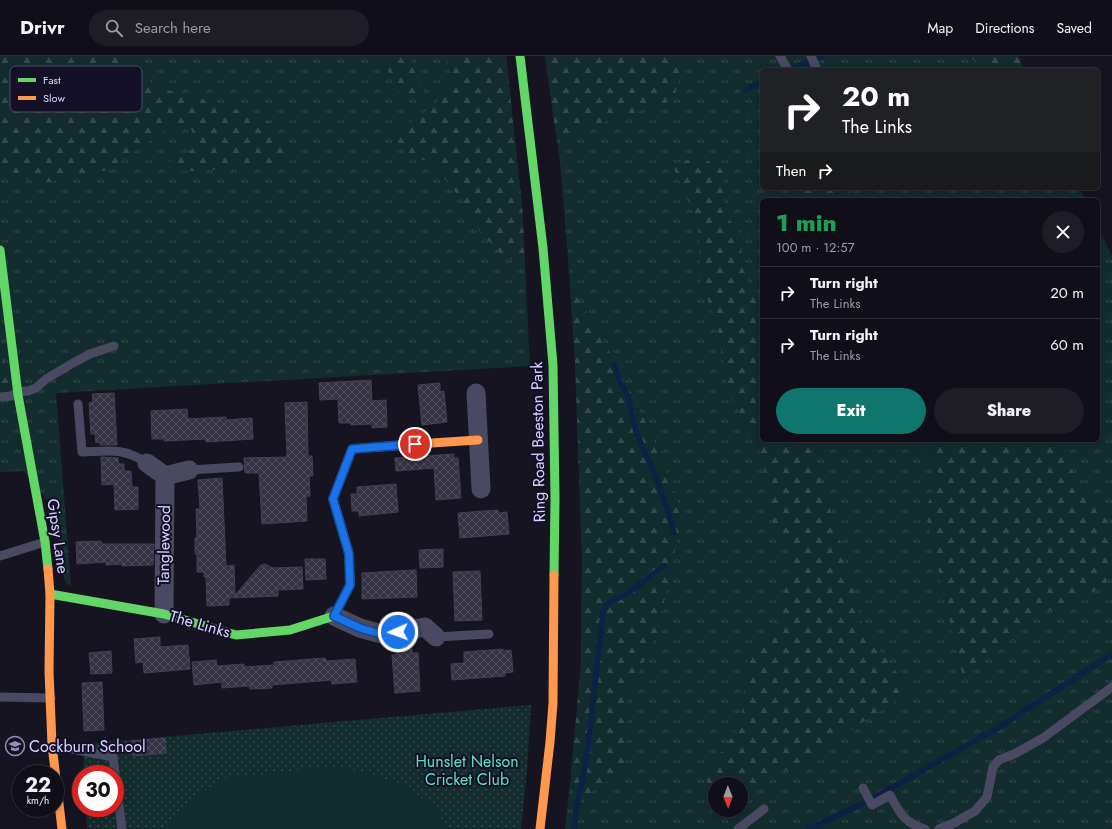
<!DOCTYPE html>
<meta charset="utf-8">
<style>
body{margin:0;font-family:Jost,sans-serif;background:#1e1d26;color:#f1f3f6;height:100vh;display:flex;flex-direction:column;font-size:15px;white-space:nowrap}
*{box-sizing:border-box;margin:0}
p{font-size:13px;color:#9c9ca2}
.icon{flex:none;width:22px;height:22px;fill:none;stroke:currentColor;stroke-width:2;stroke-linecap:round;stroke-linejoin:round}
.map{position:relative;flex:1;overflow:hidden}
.panel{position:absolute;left:760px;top:142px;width:340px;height:244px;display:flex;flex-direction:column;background:#100f19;border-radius:6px;box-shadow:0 2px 10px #0003,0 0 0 1px #302f38}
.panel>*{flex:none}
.banner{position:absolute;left:760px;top:12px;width:340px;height:122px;border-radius:6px;box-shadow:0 2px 10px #0003,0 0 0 1px #302f38;background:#202124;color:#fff;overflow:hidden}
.needle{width:26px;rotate:179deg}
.controls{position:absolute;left:708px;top:721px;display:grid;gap:8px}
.controls a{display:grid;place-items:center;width:40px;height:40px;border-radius:50%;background:#100f19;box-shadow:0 2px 10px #0003,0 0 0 1px #302f38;font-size:20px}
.speed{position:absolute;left:12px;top:709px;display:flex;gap:8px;font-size:20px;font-weight:700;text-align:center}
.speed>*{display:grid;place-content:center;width:52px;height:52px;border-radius:50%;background:#100f19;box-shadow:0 2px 10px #0003,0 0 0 1px #302f38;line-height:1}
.speed small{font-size:10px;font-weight:400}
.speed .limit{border:6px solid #d22;background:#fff;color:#111}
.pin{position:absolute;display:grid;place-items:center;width:34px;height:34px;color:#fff;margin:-17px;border:2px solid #fff;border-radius:50%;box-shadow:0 1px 4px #0007}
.me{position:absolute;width:44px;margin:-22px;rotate:268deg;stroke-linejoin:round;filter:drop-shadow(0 0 3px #0008)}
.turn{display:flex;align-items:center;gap:14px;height:84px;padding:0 16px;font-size:18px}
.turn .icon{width:52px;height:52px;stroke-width:2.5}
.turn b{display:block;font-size:28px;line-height:34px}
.then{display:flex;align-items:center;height:38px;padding:0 16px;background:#0003;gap:8px;font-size:15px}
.round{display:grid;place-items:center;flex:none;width:42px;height:42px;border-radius:21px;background:#1e1d26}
.head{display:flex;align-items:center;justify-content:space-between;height:68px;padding:0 16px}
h1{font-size:24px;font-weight:800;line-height:30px;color:#1e9e55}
.primary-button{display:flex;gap:8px;margin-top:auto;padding:8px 16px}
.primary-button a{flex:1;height:46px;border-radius:24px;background:#0f766e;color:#fff;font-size:16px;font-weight:800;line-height:46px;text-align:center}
.primary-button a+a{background:#1e1d26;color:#f1f3f6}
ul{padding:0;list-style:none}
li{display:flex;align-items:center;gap:12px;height:52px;padding:0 16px;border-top:1px solid #302f38}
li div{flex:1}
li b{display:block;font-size:15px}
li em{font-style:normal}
header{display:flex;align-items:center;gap:24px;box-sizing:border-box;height:56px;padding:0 20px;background:#100f19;border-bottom:1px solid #302f38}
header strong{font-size:19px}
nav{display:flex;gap:22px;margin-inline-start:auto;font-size:14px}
.search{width:280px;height:36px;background:#1e1d26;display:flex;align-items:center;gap:10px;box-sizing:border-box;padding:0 14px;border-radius:22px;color:#9c9ca2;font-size:15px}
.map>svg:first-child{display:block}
.grass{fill:url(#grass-tufts);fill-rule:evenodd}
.forest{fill:url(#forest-firs)}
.park{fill:url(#park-dots)}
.pitch{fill:#132c2d}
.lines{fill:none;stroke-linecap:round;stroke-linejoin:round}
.stream{stroke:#0d2144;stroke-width:5.5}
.building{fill:url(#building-cross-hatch);stroke:#433f54}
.lane{stroke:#4a4962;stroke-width:9}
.street{stroke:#4a4962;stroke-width:19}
.fast{stroke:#63d668;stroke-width:9}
.slow{stroke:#ff974d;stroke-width:9}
.route-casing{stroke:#114b97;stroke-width:10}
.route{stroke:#1a73e8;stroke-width:7}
.labels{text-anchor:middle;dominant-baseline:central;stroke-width:4;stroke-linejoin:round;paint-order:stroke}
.street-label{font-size:16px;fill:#d9d4ff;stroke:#130f26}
.poi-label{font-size:16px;fill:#d9d4ff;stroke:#130f26;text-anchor:start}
.park-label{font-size:16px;fill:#5fe0c0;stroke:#130f26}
.key{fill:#130f26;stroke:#4e4a67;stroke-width:1}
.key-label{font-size:11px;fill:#d9d4ff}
</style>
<header>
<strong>Drivr</strong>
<div class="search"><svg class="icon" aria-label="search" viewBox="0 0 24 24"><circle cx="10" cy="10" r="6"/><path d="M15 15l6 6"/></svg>Search here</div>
<nav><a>Map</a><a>Directions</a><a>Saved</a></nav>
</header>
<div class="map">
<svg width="1112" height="773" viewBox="0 0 1112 773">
<defs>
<pattern id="grass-tufts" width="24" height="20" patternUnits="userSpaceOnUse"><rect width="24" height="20" fill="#132c2d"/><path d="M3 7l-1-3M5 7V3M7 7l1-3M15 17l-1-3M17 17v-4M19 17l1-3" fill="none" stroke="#354a4c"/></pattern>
<pattern id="forest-firs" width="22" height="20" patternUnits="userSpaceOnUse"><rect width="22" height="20" fill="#132c2d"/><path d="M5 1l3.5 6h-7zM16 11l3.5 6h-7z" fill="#354a4c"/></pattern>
<pattern id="park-dots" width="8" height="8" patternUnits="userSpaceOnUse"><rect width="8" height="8" fill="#132c2d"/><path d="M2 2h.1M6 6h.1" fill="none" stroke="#354a4c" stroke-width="1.8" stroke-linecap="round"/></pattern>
<pattern id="building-cross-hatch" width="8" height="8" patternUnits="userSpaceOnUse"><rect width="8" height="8" fill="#343243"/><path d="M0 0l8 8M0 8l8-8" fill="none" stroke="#514f5f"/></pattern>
</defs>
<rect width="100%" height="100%" fill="#161421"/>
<g class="grass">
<polygon points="0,0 506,0 522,150 530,310 56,337 71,530 66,527 64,523 58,476 49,447 24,415 0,416"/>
<path d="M 545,0 L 1018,0 L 1024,14 L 762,14 L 762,132 L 1080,132 L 1085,144 L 762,144 L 762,384 L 1098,384 L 1098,171 L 1112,200 L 1112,772 L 1110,773 L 565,773 L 574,690 L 581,609 L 582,501 L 575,306 L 570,228 L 560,106 ZM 715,728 L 741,728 L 741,754 L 715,754 Z"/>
</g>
<g class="forest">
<polygon points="0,0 129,0 131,5 156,31 225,49 270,66 290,102 275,110 175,116 164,108 179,102 195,91 192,74 173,69 107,114 39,128 0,111"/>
<polygon points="383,0 409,0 425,36 411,43 395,34"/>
<polygon points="446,0 506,0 522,150 525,206 504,201 480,176 466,149 432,107 407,99 391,78 421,59 441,42 451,23"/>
<polygon points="545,0 682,0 683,2 674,44 574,76 556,78"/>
<polygon points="971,0 1018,0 1024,14 981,14"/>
<polygon points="701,101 723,114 725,158 742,180 741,208 762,260 762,384 806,384 810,390 839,481 863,572 911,636 741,742 741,728 715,728 715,754 723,754 713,760 706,718 741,668 747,605 774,578 794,498 774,472 768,428 758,389 729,338 716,265 701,227 698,167 672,108"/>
<polygon points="797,132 848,132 855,144 806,144 798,135"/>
<polygon points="570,228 620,314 651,377 683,458 657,578 628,639 625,715 579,744 571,715 581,609 582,501 575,306"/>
<polygon points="0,275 7,327 0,327"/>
<polygon points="921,384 1054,384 1072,414 1107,460 1112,472 1112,518 1101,532 1041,558 963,621 947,554 925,454 940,419 923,391"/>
</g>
<polygon class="park" points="531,649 527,714 521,773 87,773 86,752 115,752 115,718 84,718 83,688"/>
<polygon class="pitch" points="338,710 397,726 434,750 448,773 165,773 186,748 221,723"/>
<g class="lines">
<g class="stream">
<polyline points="788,14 823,0"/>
<polyline points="746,34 762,26"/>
<polyline points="614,309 619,324 628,340 636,376 655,419 668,455 674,477"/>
<polyline points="990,677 1112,598"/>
<path d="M 574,773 C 575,749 583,727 586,704 C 593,655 597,605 603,556 L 607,548 L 628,537 L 664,510"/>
<polyline points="809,773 870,744 985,679"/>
</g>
</g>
<g class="building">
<polygon points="371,324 372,345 386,344 387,371 372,372 372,368 351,369 351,367 339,367 338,343 320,344 319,327"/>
<polygon points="440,327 440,336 444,335 447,366 422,369 418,329"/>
<polygon points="114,337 117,389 100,389 100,386 96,387 95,378 91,378 89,347 93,346 92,338"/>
<polygon points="307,346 308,400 312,400 313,420 309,420 310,440 306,440 307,465 262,468 259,417 245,417 244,402 287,401 285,347"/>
<polygon points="187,353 188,363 226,361 226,364 252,362 253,383 206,386 206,383 164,385 164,383 152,383 151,355"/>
<polygon points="454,398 454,402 458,402 461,442 436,444 434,412 396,415 395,402"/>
<polygon points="101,401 118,402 119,408 124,408 124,415 131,415 132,431 138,431 138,453 115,454 114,428 102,429"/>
<polygon points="222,422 226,510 234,509 235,539 260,510 265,508 273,512 302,511 303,533 278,534 278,540 229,542 229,549 207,550 206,521 204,521 204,516 197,516 197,498 195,498 195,482 197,482 196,453 200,453 198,424"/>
<polygon points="396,428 398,456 359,460 359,455 352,455 351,438 357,438 357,431"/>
<polygon points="498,454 498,457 507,456 509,478 460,482 458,457"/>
<polygon points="101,485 102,488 154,488 153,509 122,510 122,508 106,509 106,506 77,508 76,486"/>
<polygon points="443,493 443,511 420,512 419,494"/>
<polygon points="305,503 325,503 326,523 306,524"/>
<polygon points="416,514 417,541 362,543 362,517"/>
<polygon points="480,515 482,564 455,565 453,516"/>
<polygon points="160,581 160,591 188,589 190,613 144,617 143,606 136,607 134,583"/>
<polygon points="412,590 412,597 418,597 420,635 395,637 392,599 397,598 396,591"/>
<polygon points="503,593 503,595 511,594 513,616 505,617 505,620 452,624 451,608 464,607 464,596"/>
<polygon points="111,595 112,617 91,618 89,597"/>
<polygon points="325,602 326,605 355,603 357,626 332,628 331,624 272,629 272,632 250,633 249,630 222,632 222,626 194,629 192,606 216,604 217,610 244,608 244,611 274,609 274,606"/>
<polygon points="102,626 104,674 84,675 82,627"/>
<polygon points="165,682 166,697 133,700 131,685"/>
</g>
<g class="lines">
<g class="lane">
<polyline points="780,0 788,14"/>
<polyline points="811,0 817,14"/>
<polyline points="0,341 11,340 18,336 28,335 36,332 46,323 73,307 90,298 114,290"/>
<path d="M 78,348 L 82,396 C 109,395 123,391 147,407"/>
<polyline points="189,414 239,411"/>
<polyline points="0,500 45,486"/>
<polyline points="436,581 489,578"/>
<polyline points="0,641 51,642"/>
<polyline points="52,689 113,701 122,773"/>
<path d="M 863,732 L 872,749 L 890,739 C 899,756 905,768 925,773"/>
<polyline points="738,773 764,753"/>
<polyline points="939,773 954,767 975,755 987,741 993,711 999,704 1014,698 1043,682 1112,631"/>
</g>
<g class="street">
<polyline points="476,337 481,433"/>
<polyline points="147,407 165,420 164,558"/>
<polyline points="165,420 189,414"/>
<polyline points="334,560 360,572 385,579 425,571 436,581"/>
</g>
<g class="fast">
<polyline points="520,0 543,192 553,309 555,442 554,519"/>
<polyline points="0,194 18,339 45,486 48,513"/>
<polyline points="50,538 164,558 236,579 290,574 334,560 350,529 349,498 333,443 352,393 416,388"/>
</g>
<g class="slow">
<polyline points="416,388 478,384"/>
<polyline points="48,513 50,538 49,615 52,689 62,773"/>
<polyline points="540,773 550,686 553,647 554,519"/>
</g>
</g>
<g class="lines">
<g class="route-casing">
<polyline id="route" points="398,576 384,579 360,572 334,560 350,529 349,498 333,443 352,393 415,388"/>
</g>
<use href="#route" class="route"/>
</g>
<defs>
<g id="school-ring" transform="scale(1)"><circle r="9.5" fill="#130f26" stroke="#9591b1" stroke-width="1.5"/><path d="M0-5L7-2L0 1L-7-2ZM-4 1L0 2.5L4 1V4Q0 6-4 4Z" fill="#9591b1"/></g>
</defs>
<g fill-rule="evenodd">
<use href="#school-ring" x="15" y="690"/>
</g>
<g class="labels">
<g class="street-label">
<text transform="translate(538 386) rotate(-91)">Ring Road Beeston Park</text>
<text transform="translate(58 480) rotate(82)">Gipsy Lane</text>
<text transform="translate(164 489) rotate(-89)">Tanglewood</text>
<text transform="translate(200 568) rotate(16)">The Links</text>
</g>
<g class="poi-label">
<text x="29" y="690">Cockburn School</text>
</g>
<g class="park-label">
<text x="467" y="705">Hunslet Nelson<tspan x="467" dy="18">Cricket Club</tspan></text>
</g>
</g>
<rect x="10" y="10" width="132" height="46" rx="6" class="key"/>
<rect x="18" y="22" width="18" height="4" fill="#63d668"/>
<rect x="18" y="40" width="18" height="4" fill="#ff974d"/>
<g class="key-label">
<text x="43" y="28">Fast</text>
<text x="43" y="46">Slow</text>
</g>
</svg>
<div class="controls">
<a><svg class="needle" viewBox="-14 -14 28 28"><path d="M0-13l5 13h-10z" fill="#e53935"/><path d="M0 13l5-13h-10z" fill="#9c9ca2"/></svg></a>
</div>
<div class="speed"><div>22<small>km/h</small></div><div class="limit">30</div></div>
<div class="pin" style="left:415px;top:388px;background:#d93025"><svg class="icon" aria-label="arrive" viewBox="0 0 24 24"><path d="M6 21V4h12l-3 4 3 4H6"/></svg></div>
<svg class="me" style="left:398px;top:576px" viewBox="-20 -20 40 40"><circle r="17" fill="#1a73e8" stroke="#fff" stroke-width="3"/><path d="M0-11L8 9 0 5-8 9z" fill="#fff"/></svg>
<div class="banner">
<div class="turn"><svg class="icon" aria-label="right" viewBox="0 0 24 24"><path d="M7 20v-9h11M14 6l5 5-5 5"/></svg><div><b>20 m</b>The Links</div></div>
<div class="then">Then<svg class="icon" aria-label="right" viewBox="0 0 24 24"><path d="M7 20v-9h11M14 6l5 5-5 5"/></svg></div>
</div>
<section class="panel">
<div class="head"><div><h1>1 min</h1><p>100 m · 12:57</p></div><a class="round"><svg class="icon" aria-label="close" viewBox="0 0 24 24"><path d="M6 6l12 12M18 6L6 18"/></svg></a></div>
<ul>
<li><svg class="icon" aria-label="right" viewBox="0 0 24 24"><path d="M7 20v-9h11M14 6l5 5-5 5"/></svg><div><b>Turn right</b><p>The Links</p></div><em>20 m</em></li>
<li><svg class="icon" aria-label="right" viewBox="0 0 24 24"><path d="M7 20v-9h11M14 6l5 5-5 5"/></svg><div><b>Turn right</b><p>The Links</p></div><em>60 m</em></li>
</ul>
<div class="primary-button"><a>Exit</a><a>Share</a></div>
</section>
</div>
